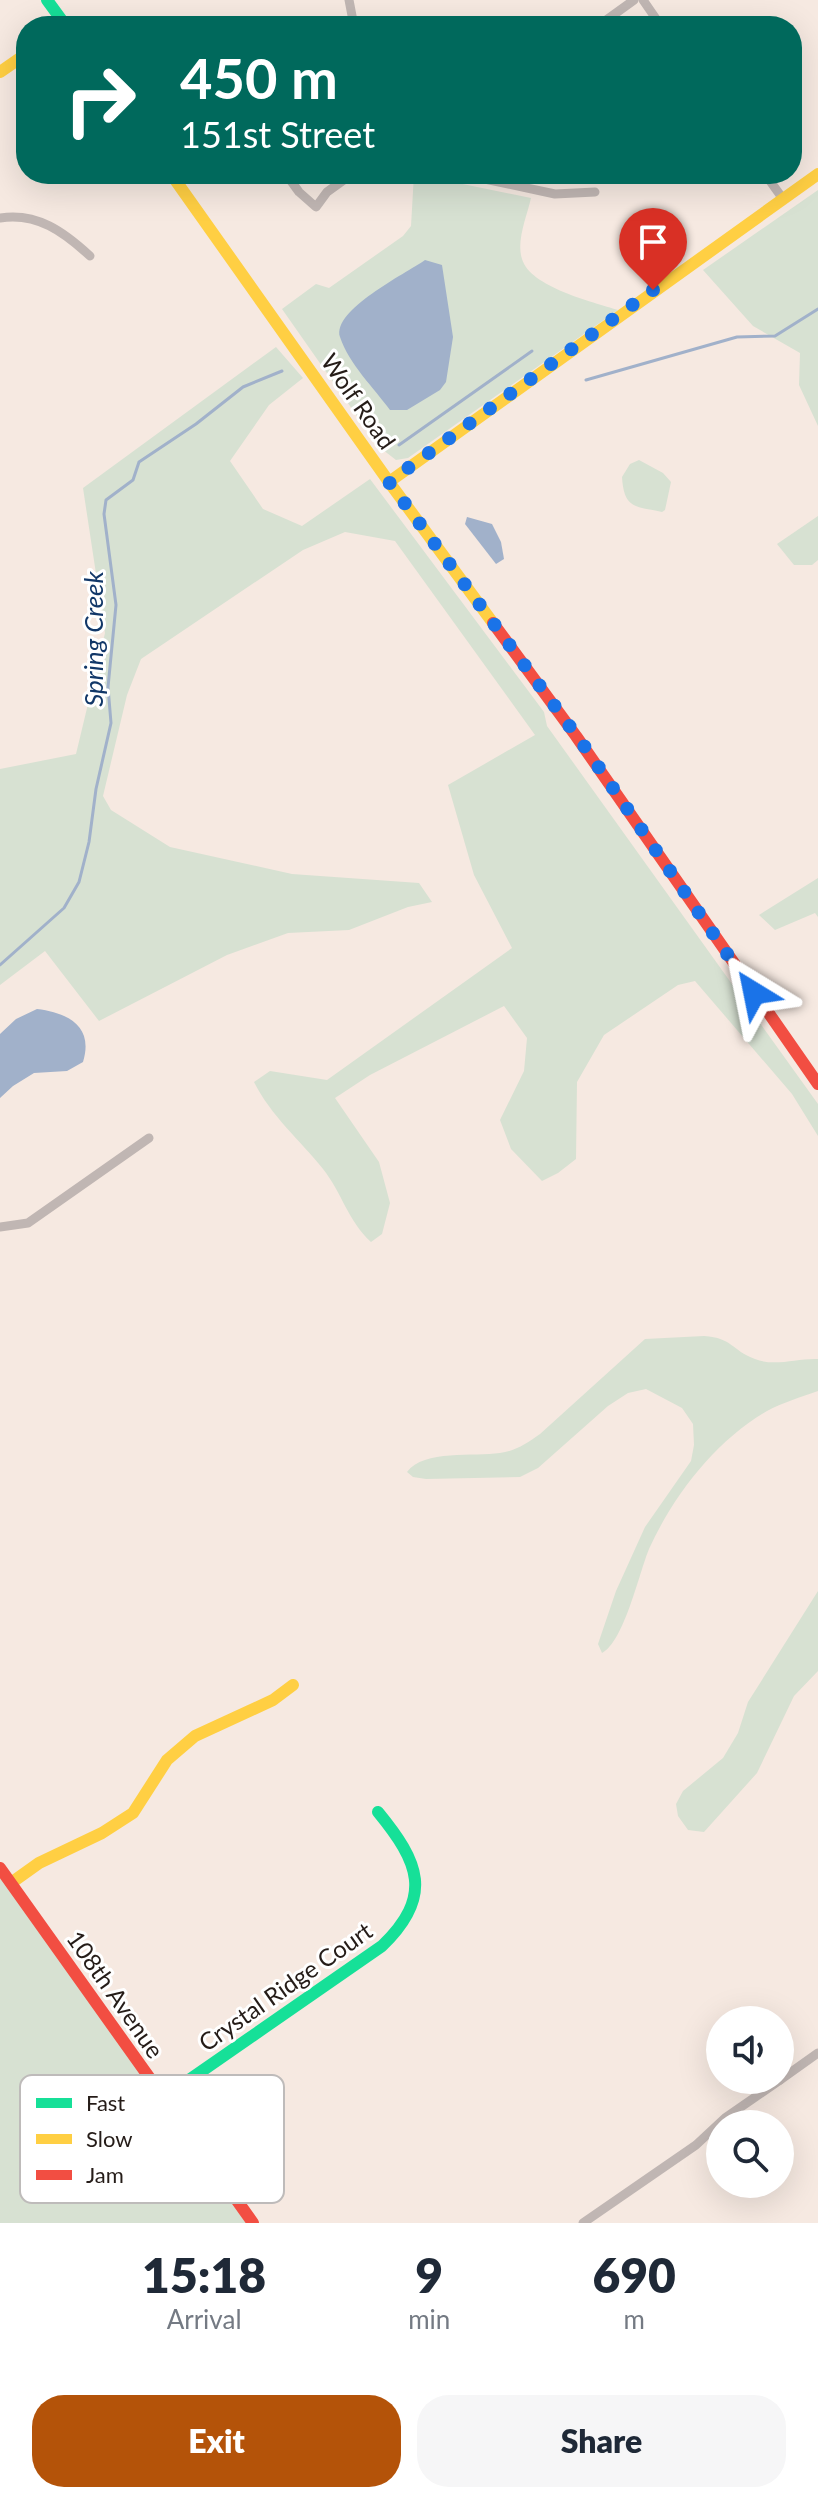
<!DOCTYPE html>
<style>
body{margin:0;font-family:Lato,sans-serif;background:#f6f6f7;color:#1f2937;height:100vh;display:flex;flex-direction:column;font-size:30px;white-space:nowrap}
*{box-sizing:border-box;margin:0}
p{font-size:26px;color:#747a83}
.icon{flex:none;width:44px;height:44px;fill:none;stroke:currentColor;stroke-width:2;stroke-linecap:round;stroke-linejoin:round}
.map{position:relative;height:2223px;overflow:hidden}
.sheet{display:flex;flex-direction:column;background:#fff;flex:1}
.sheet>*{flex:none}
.guide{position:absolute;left:16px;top:16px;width:786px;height:168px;border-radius:32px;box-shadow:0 8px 32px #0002;background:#00695c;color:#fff;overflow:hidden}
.buttons{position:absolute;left:706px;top:2006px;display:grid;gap:16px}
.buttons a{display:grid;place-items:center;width:88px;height:88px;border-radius:50%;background:#fff;box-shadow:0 8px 32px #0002;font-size:40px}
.pin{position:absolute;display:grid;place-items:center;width:68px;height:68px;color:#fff;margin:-82px -34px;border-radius:50% 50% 50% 0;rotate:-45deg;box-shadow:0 0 8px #0007}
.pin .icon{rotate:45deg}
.me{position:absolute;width:88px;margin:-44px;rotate:325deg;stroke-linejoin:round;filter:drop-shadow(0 0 6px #0008)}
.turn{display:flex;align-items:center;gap:28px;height:168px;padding:0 32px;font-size:36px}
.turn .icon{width:104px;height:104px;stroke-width:2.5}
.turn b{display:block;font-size:56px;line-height:68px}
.eta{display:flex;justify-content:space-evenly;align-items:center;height:136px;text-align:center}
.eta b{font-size:48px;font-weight:800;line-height:56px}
.button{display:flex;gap:16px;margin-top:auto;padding:16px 32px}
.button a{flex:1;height:92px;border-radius:32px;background:#b45309;color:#fff;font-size:32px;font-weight:800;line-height:92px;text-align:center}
.button a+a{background:#f6f6f7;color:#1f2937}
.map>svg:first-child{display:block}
.green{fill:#d7e1d2}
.water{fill:#a1b1ca}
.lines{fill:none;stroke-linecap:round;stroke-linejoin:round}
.stream{stroke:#a1b1ca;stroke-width:3}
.street{stroke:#c0b6b3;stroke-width:9}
.fast{stroke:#16e098;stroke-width:12}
.slow{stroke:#ffcf43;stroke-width:12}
.jam{stroke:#f24e42;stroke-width:12}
.route{stroke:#1a73e8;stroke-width:14;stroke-dasharray:0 25.2}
.labels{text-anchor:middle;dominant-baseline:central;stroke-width:6;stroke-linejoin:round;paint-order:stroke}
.street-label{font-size:24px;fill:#251c18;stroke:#fff}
.water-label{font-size:26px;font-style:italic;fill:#113768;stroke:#fff}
.key{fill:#fff;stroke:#bebbba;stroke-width:2}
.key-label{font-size:22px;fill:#251c18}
</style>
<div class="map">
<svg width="818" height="2223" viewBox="0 0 818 2223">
<rect width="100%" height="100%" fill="#f6e9e1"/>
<g class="green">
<path d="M 414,174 L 531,198 C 527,216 516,241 522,259 C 530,287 593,302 618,310 L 408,458 L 396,460 L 378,446 L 282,309 L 316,284 L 329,288 L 403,236 L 411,226 Z"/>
<polygon points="818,190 818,426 799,385 800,353 753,326 703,270"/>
<path d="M 276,347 L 303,378 L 269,405 L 230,461 L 263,509 L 302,526 L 370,479 L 544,712 L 547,726 L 818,1104 L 818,1136 L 792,1094 L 695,981 L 678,985 L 604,1035 L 577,1082 L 576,1159 L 558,1173 L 542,1181 L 511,1149 L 500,1120 L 524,1071 L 527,1038 L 504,1006 L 370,1075 L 335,1098 L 379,1162 L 390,1203 L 382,1234 L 371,1242 C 348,1221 342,1193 323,1169 C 300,1140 271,1116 254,1082 L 270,1071 L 327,1080 L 512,948 L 474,875 L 448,785 L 535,735 L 395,541 L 345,532 L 303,550 L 141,659 L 127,695 L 103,796 L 111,810 L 170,847 L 292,874 L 419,883 L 432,902 L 408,907 L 349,930 L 288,933 L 227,955 L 99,1021 L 45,951 L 0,985 L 0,769 L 76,754 L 105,633 L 83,488 Z"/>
<path d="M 639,460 L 663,473 L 671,482 L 665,510 L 662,512 C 635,506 624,509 622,477 L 630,464 Z"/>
<polygon points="818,516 818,560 812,565 794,565 777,544"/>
<polygon points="818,878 818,917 815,913 775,930 759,915"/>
<path d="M 704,1336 C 733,1338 731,1350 755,1359 C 775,1367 797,1358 818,1359 L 818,1391 C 801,1397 782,1403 767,1411 C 715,1441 673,1496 649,1549 C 639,1573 624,1642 602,1653 L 598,1644 L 616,1591 L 645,1527 L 691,1461 L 694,1445 L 693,1424 L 682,1408 L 646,1389 L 628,1393 L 608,1406 L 538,1468 L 520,1477 L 426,1479 L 413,1477 L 407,1472 C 424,1449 474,1457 500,1453 C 516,1451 527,1443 540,1434 L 645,1339 Z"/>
<polygon points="818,1591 818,1671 794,1696 757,1773 704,1832 688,1830 678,1816 676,1804 683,1791 723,1758 738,1733 748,1702"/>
<polygon points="0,1871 254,2223 0,2223"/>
</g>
<g class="water">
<path d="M 425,260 L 442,265 L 453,337 L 446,382 L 440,390 L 407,410 L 390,410 C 374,388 349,364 340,337 C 332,310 405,274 425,260 Z"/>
<polygon points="467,517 492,524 501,542 504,559 496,564 465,524"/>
<path d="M 37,1009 C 68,1013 94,1026 83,1062 L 67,1071 L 34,1073 L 13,1086 L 0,1098 L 0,1034 L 16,1019 Z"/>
</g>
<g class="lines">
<g class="stream">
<polyline points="586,380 737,337 775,336 818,309"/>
<polyline points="399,445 532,351"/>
<polyline points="0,965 64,908 79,882 89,842 96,789 111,723 108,687 116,605 104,514 106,500 133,480 139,462 196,424 243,387 282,371"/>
</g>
<g class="street">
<polyline points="349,0 354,26"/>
<polyline points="643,0 661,26"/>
<polyline points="372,26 397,24 447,26"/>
<polyline points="598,26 634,0"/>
<polyline points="286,174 299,192 316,207 327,192 352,174"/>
<polyline points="461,174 555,194 595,192"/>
<polyline points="765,174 783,199"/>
<path d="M 0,218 C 37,212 64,232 90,256"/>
<polyline points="0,1227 28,1223 149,1138"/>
<polyline points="780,2080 818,2053"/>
<polyline points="583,2223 696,2145 725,2118 780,2080"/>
</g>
<g class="fast">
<polyline points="47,0 66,26"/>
<path d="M 163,2098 L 382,1946 C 434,1896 419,1862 378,1812"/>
</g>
<g class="slow">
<polyline points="0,72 26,54"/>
<polyline points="171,174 389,482 493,623"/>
<polyline points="389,482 818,174"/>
<polyline points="11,1883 39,1863 102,1833 133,1813 167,1760 195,1736 273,1700 293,1685"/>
</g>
<g class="jam">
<polyline points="493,623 576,736 818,1084"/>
<polyline points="0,1868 253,2223"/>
</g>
</g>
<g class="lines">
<polyline class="route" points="653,290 389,482 582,743 754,993"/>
</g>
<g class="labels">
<g class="street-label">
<text transform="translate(359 401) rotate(55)">Wolf Road</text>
<text transform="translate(285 1986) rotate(-35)">Crystal Ridge Court</text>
<text transform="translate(116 1994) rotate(55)">108th Avenue</text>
</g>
<g class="water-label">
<text transform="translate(93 639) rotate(-90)">Spring Creek</text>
</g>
</g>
<rect x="20" y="2075" width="264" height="128" rx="12" class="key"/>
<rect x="36" y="2098" width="36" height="10" fill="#16e098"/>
<rect x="36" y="2134" width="36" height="10" fill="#ffcf43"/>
<rect x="36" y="2170" width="36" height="10" fill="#f24e42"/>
<g class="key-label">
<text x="86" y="2111">Fast</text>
<text x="86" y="2147">Slow</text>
<text x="86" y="2183">Jam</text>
</g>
</svg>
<div class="buttons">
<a><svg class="icon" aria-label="sound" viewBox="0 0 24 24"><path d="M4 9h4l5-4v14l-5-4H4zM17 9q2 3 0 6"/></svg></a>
<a><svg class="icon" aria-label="search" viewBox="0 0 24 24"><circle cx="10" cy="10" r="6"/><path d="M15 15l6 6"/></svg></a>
</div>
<div class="pin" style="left:653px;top:290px;background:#d93025"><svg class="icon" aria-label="arrive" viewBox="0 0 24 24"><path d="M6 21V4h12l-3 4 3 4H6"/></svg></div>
<svg class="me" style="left:754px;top:993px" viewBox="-20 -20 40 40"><path d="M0-17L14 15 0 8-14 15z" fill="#1a73e8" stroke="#fff" stroke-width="4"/></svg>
<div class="guide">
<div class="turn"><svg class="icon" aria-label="right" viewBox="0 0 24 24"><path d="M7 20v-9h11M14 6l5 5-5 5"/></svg><div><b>450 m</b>151st Street</div></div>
</div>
</div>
<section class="sheet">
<div class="eta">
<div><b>15:18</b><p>Arrival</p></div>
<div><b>9</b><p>min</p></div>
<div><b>690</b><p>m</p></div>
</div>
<div class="button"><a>Exit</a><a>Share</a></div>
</section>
